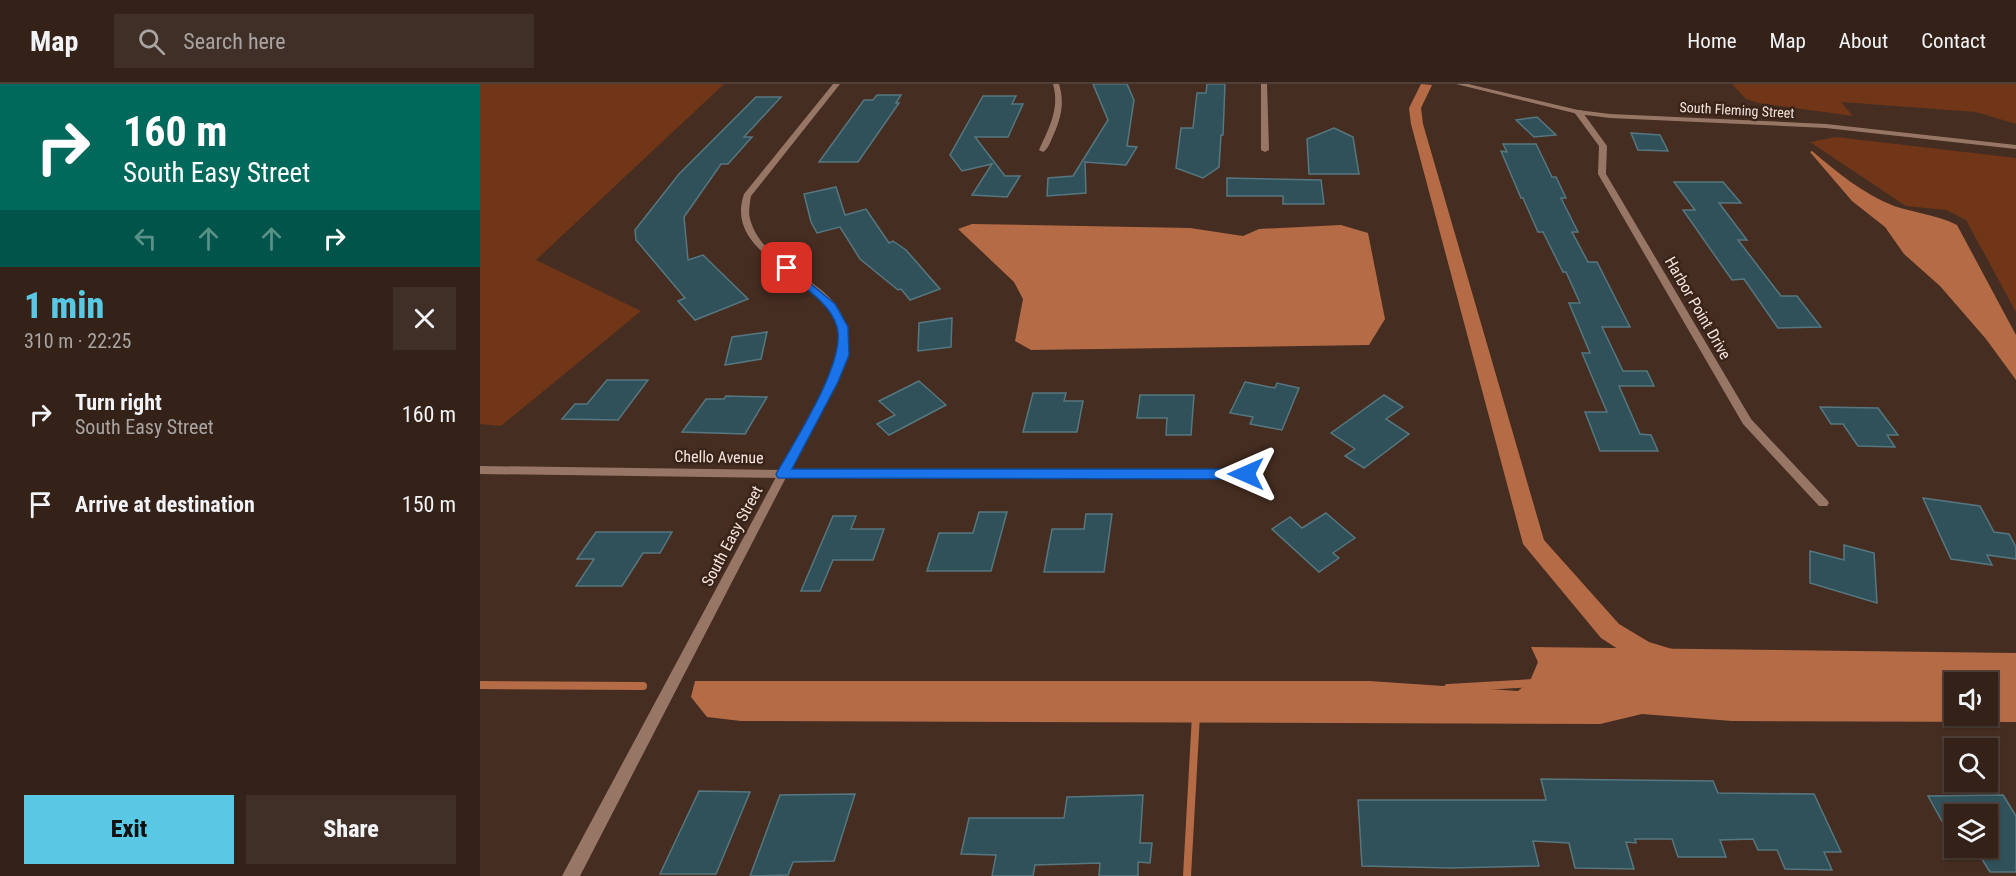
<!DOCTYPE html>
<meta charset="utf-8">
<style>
body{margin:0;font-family:"Roboto Condensed",sans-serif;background:#3f2f26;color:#f1f3f6;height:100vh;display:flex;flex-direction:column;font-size:22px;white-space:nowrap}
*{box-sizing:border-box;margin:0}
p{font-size:20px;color:#a9a4a2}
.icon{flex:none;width:33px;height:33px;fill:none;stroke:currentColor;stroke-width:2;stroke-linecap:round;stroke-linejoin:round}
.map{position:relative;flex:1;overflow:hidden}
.side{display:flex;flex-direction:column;background:#342219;width:480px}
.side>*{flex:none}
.top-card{background:#00695c;color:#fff;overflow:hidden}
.controls{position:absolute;left:1464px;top:588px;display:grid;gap:12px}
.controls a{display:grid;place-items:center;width:54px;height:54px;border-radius:0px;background:#342219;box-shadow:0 2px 4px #0004,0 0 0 2px #4e3f38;font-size:30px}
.pin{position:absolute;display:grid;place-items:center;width:51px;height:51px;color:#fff;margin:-26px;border-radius:12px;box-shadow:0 3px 9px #0006}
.me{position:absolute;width:66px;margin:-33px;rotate:270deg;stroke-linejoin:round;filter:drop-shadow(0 0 4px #0008)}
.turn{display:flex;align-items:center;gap:21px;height:126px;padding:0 24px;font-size:27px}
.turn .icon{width:78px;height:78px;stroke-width:2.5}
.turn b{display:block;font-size:42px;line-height:51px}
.lanes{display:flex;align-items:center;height:57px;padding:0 24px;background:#0003;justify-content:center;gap:30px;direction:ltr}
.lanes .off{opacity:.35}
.round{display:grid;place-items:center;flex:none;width:63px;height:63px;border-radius:0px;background:#3f2f26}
.headline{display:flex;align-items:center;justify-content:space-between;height:102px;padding:0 24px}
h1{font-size:36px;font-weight:800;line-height:45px;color:#59c8e4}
.cta{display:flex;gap:12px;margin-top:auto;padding:12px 24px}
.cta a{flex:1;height:69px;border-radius:0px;background:#59c8e4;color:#111;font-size:24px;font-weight:800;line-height:69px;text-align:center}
.cta a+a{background:#3f2f26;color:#f1f3f6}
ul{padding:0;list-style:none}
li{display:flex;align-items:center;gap:18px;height:90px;padding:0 24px}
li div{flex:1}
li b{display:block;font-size:22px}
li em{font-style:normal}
header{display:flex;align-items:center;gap:36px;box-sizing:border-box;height:84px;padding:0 30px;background:#342219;border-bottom:2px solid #4e3f38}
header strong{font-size:28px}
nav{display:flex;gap:33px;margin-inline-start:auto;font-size:21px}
.search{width:420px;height:54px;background:#3f2f26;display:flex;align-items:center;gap:15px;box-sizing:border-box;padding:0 21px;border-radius:0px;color:#a9a4a2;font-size:22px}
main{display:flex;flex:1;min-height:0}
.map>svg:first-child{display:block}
.green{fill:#703617}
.water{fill:#b56b46;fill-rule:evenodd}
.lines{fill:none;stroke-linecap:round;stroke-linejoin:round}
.stream{stroke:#b56b46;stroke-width:8}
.canal{fill:#b56b46;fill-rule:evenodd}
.building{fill:#30515a;stroke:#567780;stroke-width:1.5}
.minor{fill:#987666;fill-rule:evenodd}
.tertiary{fill:#987666;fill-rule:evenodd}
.route{fill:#1a73e8;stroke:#114b97;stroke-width:1.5}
.labels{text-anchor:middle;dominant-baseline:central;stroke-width:5;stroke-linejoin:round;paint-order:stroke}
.far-street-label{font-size:14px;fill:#f4e4dd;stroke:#3a2318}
.street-label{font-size:16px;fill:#f4e4dd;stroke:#3a2318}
</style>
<header>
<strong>Map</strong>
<div class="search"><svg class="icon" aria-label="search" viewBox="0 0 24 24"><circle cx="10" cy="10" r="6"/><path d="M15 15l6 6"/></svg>Search here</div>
<nav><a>Home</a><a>Map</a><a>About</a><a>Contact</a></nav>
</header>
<main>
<section class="side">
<div class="top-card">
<div class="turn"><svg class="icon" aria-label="right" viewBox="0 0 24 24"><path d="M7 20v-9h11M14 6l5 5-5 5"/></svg><div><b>160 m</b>South Easy Street</div></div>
<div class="lanes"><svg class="icon off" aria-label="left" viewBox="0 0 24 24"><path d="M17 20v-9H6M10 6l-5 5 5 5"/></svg><svg class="icon off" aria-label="ahead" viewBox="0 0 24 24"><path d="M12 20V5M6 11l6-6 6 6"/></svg><svg class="icon off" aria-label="ahead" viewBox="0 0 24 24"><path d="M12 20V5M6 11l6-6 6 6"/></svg><svg class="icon" aria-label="right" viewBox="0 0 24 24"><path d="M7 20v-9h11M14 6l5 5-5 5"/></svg></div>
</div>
<div class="headline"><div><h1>1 min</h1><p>310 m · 22:25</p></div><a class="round"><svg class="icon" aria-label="close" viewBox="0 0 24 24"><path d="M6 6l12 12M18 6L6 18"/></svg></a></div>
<ul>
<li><svg class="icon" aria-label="right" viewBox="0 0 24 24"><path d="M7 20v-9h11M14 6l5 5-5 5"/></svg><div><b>Turn right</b><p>South Easy Street</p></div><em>160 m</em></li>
<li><svg class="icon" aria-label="arrive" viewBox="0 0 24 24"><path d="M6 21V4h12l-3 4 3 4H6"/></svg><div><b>Arrive at destination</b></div><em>150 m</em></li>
</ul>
<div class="cta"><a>Exit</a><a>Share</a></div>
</section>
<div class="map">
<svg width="1536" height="792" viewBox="0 0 1536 792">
<rect width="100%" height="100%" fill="#452d21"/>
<g class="green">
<polygon points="0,0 244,0 56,176 161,227 21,342 0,340"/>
<polygon points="1252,0 1536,0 1536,40 1496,28 1361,18 1373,32 1278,19 1266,15"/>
<polygon points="1356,53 1536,74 1536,228 1486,136 1466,126 1426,122 1330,58"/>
</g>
<g class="water">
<path d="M 1332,67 C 1357,88 1383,110 1414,122 C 1436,129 1457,131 1477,141 L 1536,251 L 1536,296 L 1506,255 L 1460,202 L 1424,170 L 1405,143 L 1372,117 L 1330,68 Z"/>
<polygon points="492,140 710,144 763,152 779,145 861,141 888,149 905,235 889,261 551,266 535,257 543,215 534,198 478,145"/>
<path d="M 1051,563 L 1536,569 L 1536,638 L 1252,637 L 1162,630 L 1120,640 L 261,637 L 227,633 L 211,613 L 215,597 L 889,597 L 1038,607 L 1050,597 L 1058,578 ZM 1508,598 L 1508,632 L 1474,632 L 1474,598 Z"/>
</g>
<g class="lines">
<g class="stream">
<polyline points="0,601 163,602"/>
<polyline points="968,604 1054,599"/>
<polyline points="707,792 716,631"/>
</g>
<polygon class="canal" points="941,0 952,1 941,24 943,40 1064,456 1139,540 1169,558 1192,565 1196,573 1192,581 1183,584 1153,575 1121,554 1043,460 931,40 929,24"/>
</g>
<g class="building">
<polygon points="613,0 647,0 654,16 647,62 657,63 646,81 605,78 606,109 567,112 568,94 593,92 628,36"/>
<polygon points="727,0 745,0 743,51 741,51 739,83 723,94 696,84 701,44 713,44 717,9 726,9"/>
<polygon points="397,11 421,11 416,19 419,19 378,78 339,78 384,16 393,16"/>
<polygon points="503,12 536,12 532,20 543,20 528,53 495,53 525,92 540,92 527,113 492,111 512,80 482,87 470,71"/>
<polygon points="276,13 301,13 264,53 272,53 248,80 241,80 204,133 208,176 223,171 268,215 215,236 198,217 205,214 156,156 155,146 199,90"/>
<polygon points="1057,33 1076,51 1054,53 1036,36"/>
<polygon points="854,44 873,53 879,90 829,90 827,55"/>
<polygon points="1151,49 1180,51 1188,67 1158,66"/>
<polygon points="1023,60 1056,60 1072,93 1076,93 1086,114 1081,114 1098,148 1092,148 1108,178 1117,178 1150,243 1122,243 1143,287 1167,287 1174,302 1139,302 1160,350 1171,351 1178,367 1120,367 1105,328 1127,328 1102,269 1110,269 1089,219 1100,219 1086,188 1083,188 1063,148 1058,148 1043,114 1041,114 1021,67 1027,68"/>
<polygon points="747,94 841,96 844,120 803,120 803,112 747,112"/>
<polygon points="1194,98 1243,98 1261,119 1239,119 1267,156 1258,156 1301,212 1317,212 1341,243 1298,244 1264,195 1252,196 1203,126 1215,126"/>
<polygon points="356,103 365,131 386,125 409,159 413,157 426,166 460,205 430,216 421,205 418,206 380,175 360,143 337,149 331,138 324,110"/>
<polygon points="472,234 471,263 438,267 439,239"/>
<polygon points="287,248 281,275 245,281 252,253"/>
<polygon points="127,296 168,296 138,336 82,335 95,320 107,320"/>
<polygon points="439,297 466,321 409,351 397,340 415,331 399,317"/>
<polygon points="765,298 795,304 797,299 819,304 802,346 770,340 773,333 750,329"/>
<polygon points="553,309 586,309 584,317 603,317 597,348 543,348"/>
<polygon points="660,311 714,311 711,351 686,351 687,334 657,334"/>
<polygon points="904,311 923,323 906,335 929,350 884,384 865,372 875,365 851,349"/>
<polygon points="246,312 287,313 265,350 202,348 226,315 244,315"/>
<polygon points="1340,323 1398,324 1418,351 1407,351 1415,363 1378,362 1363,340 1351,340"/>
<polygon points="1443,414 1500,422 1514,448 1529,450 1536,463 1536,475 1507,471 1512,481 1471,475"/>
<polygon points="499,428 527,428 511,487 447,487 459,449 493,449"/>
<polygon points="846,429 875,454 853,469 859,474 839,488 792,445 810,433 822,444"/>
<polygon points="606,430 632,430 624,488 564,488 572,445 604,445"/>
<polygon points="353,432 376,432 371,445 404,445 393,476 353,476 340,507 321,507"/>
<polygon points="116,448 192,448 180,469 163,469 142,502 96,502 114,475 97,475"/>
<polygon points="1364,461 1394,469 1397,519 1330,499 1330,467 1364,476"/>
<polygon points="1061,695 1233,697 1238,709 1334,710 1361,768 1344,768 1352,786 1305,785 1297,766 1278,766 1273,755 1240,756 1246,773 1198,773 1192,755 1155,755 1156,759 1146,758 1154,785 1095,784 1089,759 1053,757 1059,782 971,784 882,782 878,716 1066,716"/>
<polygon points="219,707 270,708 236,790 180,790"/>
<polygon points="375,710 354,777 313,778 308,791 270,792 300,711"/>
<polygon points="663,711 660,759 672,759 670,779 658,778 658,792 619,792 620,779 555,781 553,792 512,792 516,771 481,770 489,734 584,734 587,713"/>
<polygon points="1523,711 1536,732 1536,788 1510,788 1495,764 1508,764 1508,730 1474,730 1474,759 1448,712"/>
</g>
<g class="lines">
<g class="minor">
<path d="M 573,0 L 579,0 C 585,19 581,34 573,52 C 570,59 568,65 563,68 L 559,66 C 569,44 580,25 573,0 Z"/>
<polygon points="781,0 787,0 789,66 785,68 781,66"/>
<polygon points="1095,26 1101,26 1127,62 1126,90 1271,335 1347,416 1349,419 1347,422 1339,422 1263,340 1118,90 1119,62 1094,28"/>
<polygon points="0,382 303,386 766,386 772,390 766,394 303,394 0,390"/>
</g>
<g class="tertiary">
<path d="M 353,0 L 360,0 L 271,112 C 270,119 268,128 270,135 C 288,199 392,195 362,285 L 100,792 L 82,792 L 347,298 C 353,282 362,262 358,245 C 346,192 242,174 264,110 Z"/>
<polygon points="976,0 988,0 1098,26 1130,30 1346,40 1536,61 1536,65 1346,44 1130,34 1098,30"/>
</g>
</g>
<path class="route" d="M 307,180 L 355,220 L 368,243 L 369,271 L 358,298 L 312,385 L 766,385 L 773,390 L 766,395 L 298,394 L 296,390 C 314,358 367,277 357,243 C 350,218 321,202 303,186 L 303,181 Z"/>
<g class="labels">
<g class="far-street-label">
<text transform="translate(1257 26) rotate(3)">South Fleming Street</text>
</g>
<g class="street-label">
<text transform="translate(1218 224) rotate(60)">Harbor Point Drive</text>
<text transform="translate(239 373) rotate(1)">Chello Avenue</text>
<text transform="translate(252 452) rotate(-62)">South Easy Street</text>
</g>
</g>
</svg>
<div class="controls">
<a><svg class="icon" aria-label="sound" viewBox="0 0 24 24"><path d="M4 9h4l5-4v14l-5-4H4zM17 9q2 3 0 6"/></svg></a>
<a><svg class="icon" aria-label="search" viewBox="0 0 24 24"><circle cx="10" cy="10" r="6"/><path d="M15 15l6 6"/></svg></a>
<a><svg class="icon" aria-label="layers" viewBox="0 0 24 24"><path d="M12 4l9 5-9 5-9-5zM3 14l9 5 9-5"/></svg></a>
</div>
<div class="pin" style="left:307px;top:184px;background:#d93025"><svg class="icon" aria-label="arrive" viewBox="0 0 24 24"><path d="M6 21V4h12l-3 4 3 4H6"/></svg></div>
<svg class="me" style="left:766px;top:390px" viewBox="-20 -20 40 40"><path d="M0-17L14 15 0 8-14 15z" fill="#1a73e8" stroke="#fff" stroke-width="4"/></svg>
</div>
</main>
